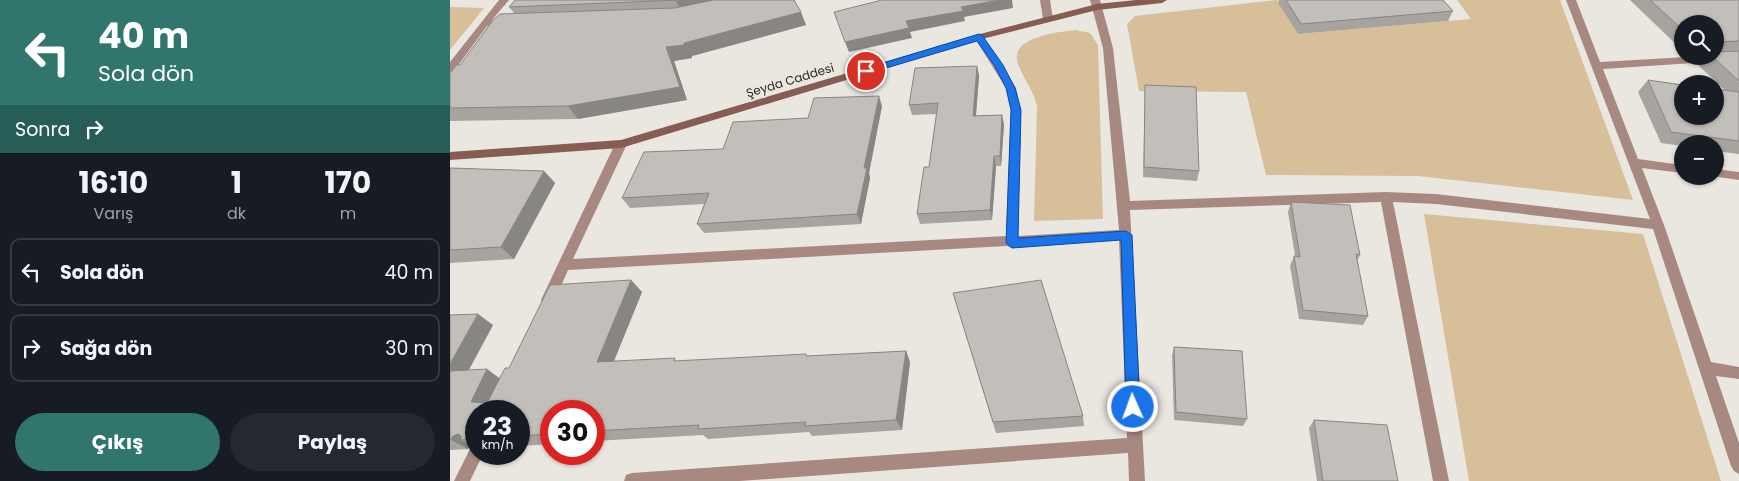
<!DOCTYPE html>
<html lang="tr">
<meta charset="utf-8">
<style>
body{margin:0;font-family:Poppins,sans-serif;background:#242831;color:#f1f3f6;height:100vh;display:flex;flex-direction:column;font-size:19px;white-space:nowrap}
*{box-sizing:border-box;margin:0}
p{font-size:16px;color:#9ea1a6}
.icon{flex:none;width:28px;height:28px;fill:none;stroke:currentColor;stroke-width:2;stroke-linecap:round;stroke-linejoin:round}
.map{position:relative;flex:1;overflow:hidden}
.drawer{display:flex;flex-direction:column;background:#171b24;width:450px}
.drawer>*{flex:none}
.top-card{background:#30766d;color:#fff;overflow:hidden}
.buttons{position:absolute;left:1224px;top:15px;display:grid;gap:10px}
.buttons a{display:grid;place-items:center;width:50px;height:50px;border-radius:50%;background:#171b24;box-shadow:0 1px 4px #0004;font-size:25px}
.speed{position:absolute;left:15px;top:400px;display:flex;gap:10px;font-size:25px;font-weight:700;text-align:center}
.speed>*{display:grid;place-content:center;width:65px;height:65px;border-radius:50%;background:#171b24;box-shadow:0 1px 4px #0004;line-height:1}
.speed small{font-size:12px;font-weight:400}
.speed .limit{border:8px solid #d22;background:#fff;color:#111}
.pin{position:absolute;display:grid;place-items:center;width:42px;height:42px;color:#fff;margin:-21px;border:2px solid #fff;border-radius:50%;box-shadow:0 1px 5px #0007}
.me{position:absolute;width:55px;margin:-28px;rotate:358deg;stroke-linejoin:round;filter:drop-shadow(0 0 4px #0008)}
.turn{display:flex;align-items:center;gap:18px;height:105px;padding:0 15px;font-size:22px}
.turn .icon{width:65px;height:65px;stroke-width:2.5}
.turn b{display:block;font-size:35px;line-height:42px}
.then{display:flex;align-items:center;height:48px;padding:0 15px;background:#0003;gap:10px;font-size:19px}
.eta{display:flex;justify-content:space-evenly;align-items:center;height:85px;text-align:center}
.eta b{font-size:30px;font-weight:700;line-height:35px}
.primary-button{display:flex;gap:10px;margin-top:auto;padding:10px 15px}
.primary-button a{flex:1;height:58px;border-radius:30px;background:#30766d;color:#fff;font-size:20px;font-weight:700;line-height:58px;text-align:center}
.primary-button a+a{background:#242831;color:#f1f3f6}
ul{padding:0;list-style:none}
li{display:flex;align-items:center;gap:15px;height:68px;margin:0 10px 8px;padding:0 5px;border:2px solid #363941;border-radius:10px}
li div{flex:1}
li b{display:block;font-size:19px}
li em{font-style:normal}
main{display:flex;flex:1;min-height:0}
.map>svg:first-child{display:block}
.green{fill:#d6bf99}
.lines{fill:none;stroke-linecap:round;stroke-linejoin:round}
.minor{fill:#a88982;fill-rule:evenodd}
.secondary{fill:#875c52;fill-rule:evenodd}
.wall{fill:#a7a4a0}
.shaded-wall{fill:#888682}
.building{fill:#c2bfba;stroke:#888682}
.route{fill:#1a73e8;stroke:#114b97}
.labels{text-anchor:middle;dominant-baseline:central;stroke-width:4;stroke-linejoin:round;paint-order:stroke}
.street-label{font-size:12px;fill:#282624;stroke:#eae7e1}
</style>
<main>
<section class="drawer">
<div class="top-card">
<div class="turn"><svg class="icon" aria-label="left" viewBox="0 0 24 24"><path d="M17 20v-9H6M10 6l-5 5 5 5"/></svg><div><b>40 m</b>Sola dön</div></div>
<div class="then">Sonra<svg class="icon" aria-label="right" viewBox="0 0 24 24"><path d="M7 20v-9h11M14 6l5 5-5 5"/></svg></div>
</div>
<div class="eta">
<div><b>16:10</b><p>Varış</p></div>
<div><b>1</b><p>dk</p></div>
<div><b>170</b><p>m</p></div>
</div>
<ul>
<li><svg class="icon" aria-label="left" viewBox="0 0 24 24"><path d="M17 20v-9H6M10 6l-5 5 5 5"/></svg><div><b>Sola dön</b></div><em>40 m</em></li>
<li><svg class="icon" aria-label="right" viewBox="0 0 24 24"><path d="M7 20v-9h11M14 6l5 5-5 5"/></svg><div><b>Sağa dön</b></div><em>30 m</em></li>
</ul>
<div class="primary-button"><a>Çıkış</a><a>Paylaş</a></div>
</section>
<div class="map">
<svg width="1289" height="481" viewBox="0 0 1289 481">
<rect width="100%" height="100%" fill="#eae7e1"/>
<g class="green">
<polygon points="827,0 848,34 1021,19 1007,0 1110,0 1183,200 968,176 816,175 796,92 689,91 677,24 685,16"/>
<polygon points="0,7 34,8 0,50"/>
<path d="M 626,30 L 640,33 L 648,45 L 653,219 L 584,221 L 587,107 C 583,88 574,81 568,64 C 558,37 608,32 626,30 Z"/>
<polygon points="974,214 1193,234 1271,481 1019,481"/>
</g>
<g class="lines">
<g class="minor">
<polygon points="49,0 59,0 42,20 59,20 59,24 37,26 4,71 0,72 0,62"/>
<polygon points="590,0 600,0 603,19 601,21 595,21 593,19"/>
<polygon points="640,0 650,0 663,48 680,201 936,192 986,194 1200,219 1116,0 1126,0 1150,62 1289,54 1289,60 1153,69 1188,159 1232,165 1232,173 1192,168 1214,225 1261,362 1289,367 1289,379 1266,376 1289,443 1289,474 1284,471 1281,466 1203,229 986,204 943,202 999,481 983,481 931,202 680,210 695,481 679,481 678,453 290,481 174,481 176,475 182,473 677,438 669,240 567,246 562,248 557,246 118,270 103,304 98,306 93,304 91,300 165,144 171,140 177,144 123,259 556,236 561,110 556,88 524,37 529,34 532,35 566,88 571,110 568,236 669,230 653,48"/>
<polygon points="1265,169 1289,172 1289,180 1262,176 1265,176"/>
<polygon points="26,445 26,454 33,454 20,481 4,481 21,447"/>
</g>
<polygon class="secondary" points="686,0 717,0 712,3 647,10 532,39 171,148 0,160 0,152 171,140 526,35 647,4"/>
</g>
<g class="wall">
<polygon points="65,0 344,0 356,25 242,56 242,58 224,61 237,100 128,119 0,121 0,74 10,65 64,13 59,7"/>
<polygon points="829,0 993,0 1003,11 998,21 848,34 828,3"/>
<polygon points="1180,0 1289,0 1289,154 1265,151 1265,144 1232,144 1232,146 1211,143 1188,92 1198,80 1275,90 1248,65 1255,56 1265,56 1265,24 1232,24 1232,50"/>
<polygon points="527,66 529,76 526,116 552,115 554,125 551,166 546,166 542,220 470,224 467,214 479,167 487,114 462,115 459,105"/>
<polygon points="695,85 749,171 747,181 693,177"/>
<polygon points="432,106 419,173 420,178 411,224 254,233 247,224 254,204 180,208 172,198 273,149 358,118"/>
<polygon points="0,168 94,171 105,183 64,259 0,263"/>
<polygon points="841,202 910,255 907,261 918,316 913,325 849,319 840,266 844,256 845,256 838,212"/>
<polygon points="181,280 192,292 164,361 227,361 358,356 456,351 460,362 452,430 362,436 359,432 258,439 253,435 144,441 144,411 101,411 101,444 69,446 69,411 26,411 26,448 21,445 18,449 0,450 0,315 43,325 19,370 50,378"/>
<polygon points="503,293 633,416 634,426 546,433"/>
<polygon points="724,347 797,419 793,426 724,420 722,356"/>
<polygon points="864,420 948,481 867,481 859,428"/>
</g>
<g class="shaded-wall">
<polygon points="230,0 294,0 232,11 226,1"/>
<polygon points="549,0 562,0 563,8 514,17 515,21 460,32 462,38 399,52 395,42 456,21 511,7"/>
<polygon points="351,12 356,25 242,56 242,58 224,61 237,100 128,119 118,106 216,47"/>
<polygon points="527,66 529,76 525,126 523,116"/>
<polygon points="429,96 432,106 419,173 420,178 411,224 407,214 414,168"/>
<polygon points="552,115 554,125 551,166 550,156"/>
<polygon points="544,156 546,166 542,220 540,210"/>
<polygon points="94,171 105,183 64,259 51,247"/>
<polygon points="181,280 192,292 159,373 147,362"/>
<polygon points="28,314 43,325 12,382 0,374 0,364"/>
<polygon points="456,351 460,362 452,430 446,420"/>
<polygon points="37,369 52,380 37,411 21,402"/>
<polygon points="8,434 18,439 11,440 21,445 18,449 1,440 3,436"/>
</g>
<g class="building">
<polygon points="65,0 230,0 59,7"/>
<polygon points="263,0 344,0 351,12 234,43 234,45 216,47 230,87 118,106 0,108 0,74 6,65 10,65 43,20 50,14 225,8"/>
<polygon points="432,0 549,0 511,7 513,11 456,21 459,28 395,42 384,12"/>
<polygon points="836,0 993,0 1003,11 851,24"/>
<polygon points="1200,0 1289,0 1289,41 1265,42 1265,24 1232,24 1232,29"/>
<polygon points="1289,51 1289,81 1262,56 1265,56 1265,52"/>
<polygon points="527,66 523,116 552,115 550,156 544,156 540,210 467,214 474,167 479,167 488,103 459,105 465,68"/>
<polygon points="1198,80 1232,85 1232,116 1265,116 1265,89 1289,92 1289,141 1221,132"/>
<polygon points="695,85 746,87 749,171 694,167"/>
<polygon points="429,96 414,168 417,168 407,214 247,224 259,193 172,198 194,152 273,149 283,122 358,118 364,98"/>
<polygon points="0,168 94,171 51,247 0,250"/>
<polygon points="841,202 900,205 910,255 906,254 918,316 853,310 844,256 850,257"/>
<polygon points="181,280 147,362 225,358 224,361 356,354 356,356 456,351 446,420 355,426 356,422 248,429 249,425 144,431 144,411 101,411 101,434 69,436 69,411 26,411 26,439 11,440 11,436 8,434 3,436 0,440 0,371 37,369 21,402 37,403 55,368 59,368 100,285"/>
<polygon points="591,280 633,416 543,422 503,293"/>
<polygon points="28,314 0,364 0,315"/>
<polygon points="724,347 792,351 797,419 726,412"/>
<polygon points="864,420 937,425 948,481 873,481"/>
</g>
<polygon class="route" points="529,34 532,35 553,65 565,88 571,110 568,238 676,231 682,235 690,407 688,412 683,414 678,412 676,407 671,240 562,248 556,243 561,110 556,88 544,65 527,41 416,74 411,71 413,69"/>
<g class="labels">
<g class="street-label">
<text transform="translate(340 80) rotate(-17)">Şeyda Caddesi</text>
</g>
</g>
</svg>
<div class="buttons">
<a><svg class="icon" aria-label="search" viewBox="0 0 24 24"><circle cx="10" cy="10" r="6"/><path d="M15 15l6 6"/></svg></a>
<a>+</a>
<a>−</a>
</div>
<div class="speed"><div>23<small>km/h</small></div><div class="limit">30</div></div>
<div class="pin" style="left:416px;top:71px;background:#d93025"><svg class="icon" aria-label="arrive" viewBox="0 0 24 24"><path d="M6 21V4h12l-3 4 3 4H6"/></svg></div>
<svg class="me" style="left:683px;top:407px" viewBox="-20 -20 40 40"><circle r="17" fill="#1a73e8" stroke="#fff" stroke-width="3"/><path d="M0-11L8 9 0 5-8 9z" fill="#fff"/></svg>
</div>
</main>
